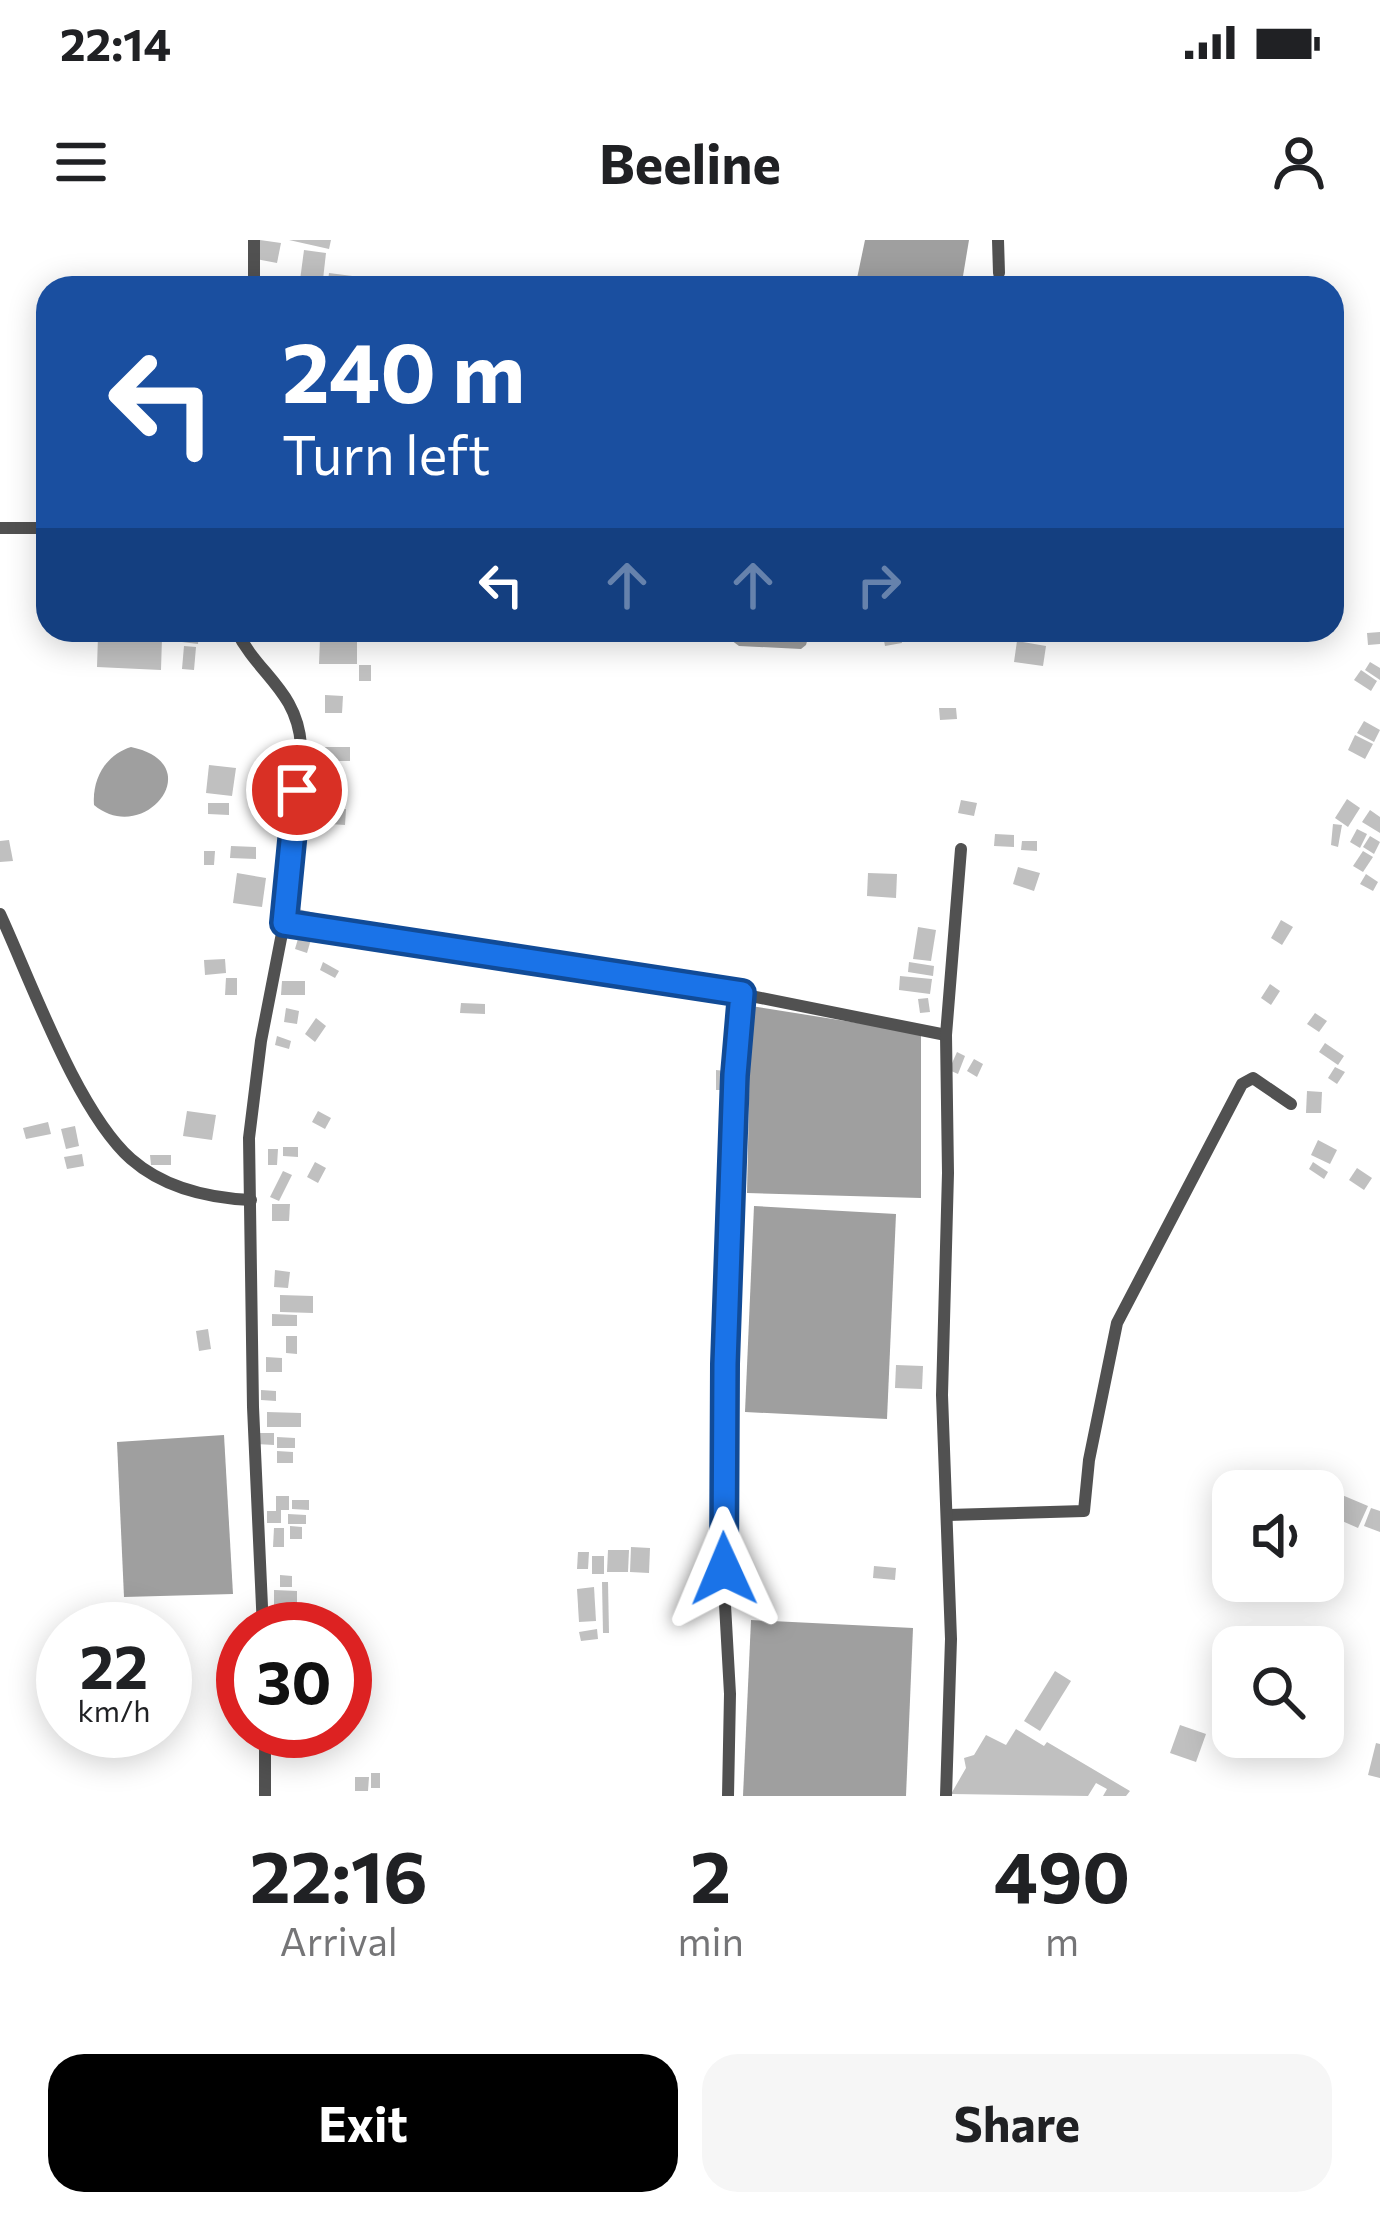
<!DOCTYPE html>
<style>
body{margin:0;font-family:Commissioner,sans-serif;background:#f6f6f6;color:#202124;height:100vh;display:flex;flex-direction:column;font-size:45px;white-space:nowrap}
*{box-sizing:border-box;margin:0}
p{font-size:39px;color:#757577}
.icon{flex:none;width:66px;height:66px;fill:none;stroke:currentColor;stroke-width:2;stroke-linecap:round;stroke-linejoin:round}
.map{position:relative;height:1556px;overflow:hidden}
.details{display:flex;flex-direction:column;background:#fff;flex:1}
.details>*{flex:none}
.guide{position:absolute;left:36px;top:36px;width:1308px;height:366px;border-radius:36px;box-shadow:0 6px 30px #0003;background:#1a4fa0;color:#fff;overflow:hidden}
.buttons{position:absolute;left:1212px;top:1230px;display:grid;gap:24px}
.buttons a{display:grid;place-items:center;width:132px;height:132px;border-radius:24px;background:#fff;box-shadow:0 6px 30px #0003;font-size:60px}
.speed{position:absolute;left:36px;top:1362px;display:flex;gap:24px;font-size:60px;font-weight:700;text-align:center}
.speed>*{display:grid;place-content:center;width:156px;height:156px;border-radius:50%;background:#fff;box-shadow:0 6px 30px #0003;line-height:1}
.speed small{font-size:30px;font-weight:400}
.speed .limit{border:18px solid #d22;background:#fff;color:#111}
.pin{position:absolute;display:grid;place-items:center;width:102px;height:102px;color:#fff;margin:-51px;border:6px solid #fff;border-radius:50%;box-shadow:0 3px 12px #0007}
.me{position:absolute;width:132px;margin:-66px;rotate:359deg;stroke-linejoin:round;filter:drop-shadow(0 0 9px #0008)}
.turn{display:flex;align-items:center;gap:42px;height:252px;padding:0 48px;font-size:54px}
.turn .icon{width:156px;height:156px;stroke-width:2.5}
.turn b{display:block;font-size:84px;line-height:102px}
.lanes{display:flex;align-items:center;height:114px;padding:0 48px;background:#0003;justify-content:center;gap:60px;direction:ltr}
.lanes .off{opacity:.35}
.eta{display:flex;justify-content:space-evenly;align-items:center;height:204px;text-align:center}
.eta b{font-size:72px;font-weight:700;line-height:84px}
.action{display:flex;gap:24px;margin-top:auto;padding:24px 48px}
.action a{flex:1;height:138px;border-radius:36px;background:#000;color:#fff;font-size:48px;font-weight:700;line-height:138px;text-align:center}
.action a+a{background:#f6f6f6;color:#202124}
.status{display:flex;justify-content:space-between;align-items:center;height:84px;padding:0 60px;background:#fff;direction:ltr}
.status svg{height:33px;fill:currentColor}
header{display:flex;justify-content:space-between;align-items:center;height:156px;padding:0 48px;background:#fff;font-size:54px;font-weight:700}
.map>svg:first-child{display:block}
.water{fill:#9f9f9f}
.building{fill:#c0c0c0}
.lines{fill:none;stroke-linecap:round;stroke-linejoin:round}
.street{stroke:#515151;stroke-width:12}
.route-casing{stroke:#114b97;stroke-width:30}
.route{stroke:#1a73e8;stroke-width:21}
</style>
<div class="status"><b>22:14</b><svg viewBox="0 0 49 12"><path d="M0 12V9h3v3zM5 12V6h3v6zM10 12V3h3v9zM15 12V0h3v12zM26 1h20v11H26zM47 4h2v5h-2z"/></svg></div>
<header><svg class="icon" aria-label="menu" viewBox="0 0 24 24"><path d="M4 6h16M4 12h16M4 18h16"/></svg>Beeline<svg class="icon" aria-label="person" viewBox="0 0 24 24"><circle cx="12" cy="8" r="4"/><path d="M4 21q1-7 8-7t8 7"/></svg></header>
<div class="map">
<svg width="1380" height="1556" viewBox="0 0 1380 1556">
<rect width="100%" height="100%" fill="#fff"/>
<g class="water">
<polygon points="865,0 969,0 961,48 855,48"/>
<polygon points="731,390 810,390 806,405 801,409 739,406 731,400"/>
<path d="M 131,507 C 211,524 144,607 94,565 C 92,538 106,515 131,507 Z"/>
<polygon points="751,766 921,793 921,958 747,953"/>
<polygon points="754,966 896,974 887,1179 745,1172"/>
<polygon points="224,1195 233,1354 124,1357 117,1202"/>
<polygon points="751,1380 913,1388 906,1556 743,1556"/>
</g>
<g class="building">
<polygon points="260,0 281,3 277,23 256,19"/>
<polygon points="289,0 331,0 329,9"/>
<polygon points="304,10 326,13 322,48 299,48"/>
<polygon points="329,33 360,37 358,48 327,48"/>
<polygon points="176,390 199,390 198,404 174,401"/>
<polygon points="882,390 899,390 902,403 885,406"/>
<polygon points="1380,392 1380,404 1368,405 1367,393"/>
<polygon points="98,395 162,397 161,430 97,427"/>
<polygon points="320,399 357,400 357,424 319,424"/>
<polygon points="1017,401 1046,406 1043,426 1014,422"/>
<polygon points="184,406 196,407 194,430 182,429"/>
<polygon points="1370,422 1380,428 1380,440 1365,430"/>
<rect x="359" y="425" width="12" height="16"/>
<polygon points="1361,430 1377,441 1371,451 1354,440"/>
<polygon points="325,455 343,456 342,473 325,473"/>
<polygon points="939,468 956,468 957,479 940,480"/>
<polygon points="1364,481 1380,490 1374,502 1357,493"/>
<polygon points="1355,495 1373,504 1365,519 1348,510"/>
<rect x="316" y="507" width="34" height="14"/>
<polygon points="209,525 236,528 232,556 206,553"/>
<polygon points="317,526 335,527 335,539 316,539"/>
<rect x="248" y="535" width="9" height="19"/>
<polygon points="263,555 280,556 279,571 263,571"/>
<polygon points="1347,559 1360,568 1348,587 1335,578"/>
<polygon points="961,560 977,563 974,576 958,573"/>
<polygon points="208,563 229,563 229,575 208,574"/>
<polygon points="329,569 346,569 345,585 329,584"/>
<polygon points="1370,570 1380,577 1380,593 1362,582"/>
<polygon points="1333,584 1342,585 1338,607 1331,605"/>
<polygon points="1357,589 1367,594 1360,608 1350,602"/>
<polygon points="995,594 1014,595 1014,607 994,606"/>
<polygon points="1370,596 1380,602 1374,614 1363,607"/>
<polygon points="9,600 13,621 0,622 0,601"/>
<polygon points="1022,601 1037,601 1037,611 1021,610"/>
<polygon points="231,606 256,607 256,619 230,618"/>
<polygon points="204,611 215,611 214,625 204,625"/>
<polygon points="1363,611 1373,617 1363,632 1353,626"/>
<polygon points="1018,627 1040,633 1034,651 1013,644"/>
<polygon points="237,633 266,638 262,667 233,663"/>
<polygon points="868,633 897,634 896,658 867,656"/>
<polygon points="1366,634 1378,642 1373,651 1360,644"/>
<polygon points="298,669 315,673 313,682 296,678"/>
<polygon points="1281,680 1293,687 1282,705 1271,698"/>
<polygon points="918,687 936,690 931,721 913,719"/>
<polygon points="300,692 312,696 307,713 295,709"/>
<polygon points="225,719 226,733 205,735 204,720"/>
<polygon points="323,722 339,731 335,738 320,730"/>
<polygon points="909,722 934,726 933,736 908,732"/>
<polygon points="900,736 932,739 930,754 899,750"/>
<polygon points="226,738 237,738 237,755 225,755"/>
<polygon points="282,741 305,741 305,755 281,755"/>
<polygon points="1270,744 1280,751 1271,765 1261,758"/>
<polygon points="928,758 930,772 920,773 918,759"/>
<polygon points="461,763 485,764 485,774 460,773"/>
<polygon points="286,768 299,771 297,784 284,782"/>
<polygon points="1315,773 1327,781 1319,792 1307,784"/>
<polygon points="316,778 326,786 315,802 305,794"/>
<polygon points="277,796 291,801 289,809 275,805"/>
<polygon points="1325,803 1344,816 1338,825 1319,812"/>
<polygon points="957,812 965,816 958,834 949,830"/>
<polygon points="974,819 983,824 977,837 967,831"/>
<polygon points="1335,827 1345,832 1337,844 1328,838"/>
<polygon points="716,830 725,831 724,850 716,850"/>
<polygon points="1307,851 1322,852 1321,873 1306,873"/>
<polygon points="187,871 216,875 212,900 183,896"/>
<polygon points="318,871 331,878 325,889 312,882"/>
<polygon points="48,882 51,894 26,899 23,888"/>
<polygon points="75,886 79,906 66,909 61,889"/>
<polygon points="1318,900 1337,910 1330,924 1311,915"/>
<polygon points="283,907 298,907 298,917 283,916"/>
<polygon points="268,909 278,909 277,925 268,925"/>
<polygon points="82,914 84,926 67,929 64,917"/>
<polygon points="150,915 171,915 171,925 151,925"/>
<polygon points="315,922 326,928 318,943 307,937"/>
<polygon points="1313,922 1328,932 1324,939 1309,929"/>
<polygon points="1357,928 1372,938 1364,950 1349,940"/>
<polygon points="283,931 292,935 279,961 270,957"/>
<polygon points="272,964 290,964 289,981 272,981"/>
<polygon points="275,1030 290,1032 288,1048 274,1047"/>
<polygon points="280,1055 313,1056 313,1073 280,1072"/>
<polygon points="272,1074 297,1075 297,1086 272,1086"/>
<polygon points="208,1089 211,1109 199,1111 196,1091"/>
<polygon points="286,1096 297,1096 297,1114 286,1113"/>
<polygon points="266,1117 282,1118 282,1132 266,1132"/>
<polygon points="896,1125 923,1126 922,1149 895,1148"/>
<polygon points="261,1150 276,1151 276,1161 261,1160"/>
<polygon points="267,1172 301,1173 301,1187 267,1187"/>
<polygon points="257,1193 274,1193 274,1205 256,1204"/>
<polygon points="277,1197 295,1198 295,1208 277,1208"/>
<polygon points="277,1211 293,1212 293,1223 277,1223"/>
<polygon points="1342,1255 1368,1266 1358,1288 1333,1277"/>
<polygon points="276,1256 289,1256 289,1270 281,1270 281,1283 267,1283 267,1271 276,1271"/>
<polygon points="292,1260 309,1260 309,1270 292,1269"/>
<polygon points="1371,1268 1380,1271 1380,1292 1364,1286"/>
<polygon points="288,1274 306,1275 306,1284 288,1284"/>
<polygon points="290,1286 302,1287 302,1299 290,1299"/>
<polygon points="274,1288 284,1288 284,1307 273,1307"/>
<polygon points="631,1307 650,1308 649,1333 630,1332"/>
<polygon points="608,1310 629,1310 628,1332 607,1332"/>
<polygon points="578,1312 589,1312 588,1329 577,1329"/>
<rect x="592" y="1316" width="12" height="18"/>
<polygon points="874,1326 896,1328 895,1340 873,1338"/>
<polygon points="280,1335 292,1336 292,1347 280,1347"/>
<polygon points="602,1342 608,1342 609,1393 603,1393"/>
<polygon points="594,1347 596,1381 579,1382 577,1349"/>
<polygon points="274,1350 297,1351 297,1366 274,1365"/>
<polygon points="268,1382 293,1383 292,1389 268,1389"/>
<polygon points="597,1389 598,1399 581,1401 579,1392"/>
<polygon points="1055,1431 1071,1441 1040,1491 1024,1481"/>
<polygon points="1180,1485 1206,1494 1196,1522 1170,1513"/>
<polygon points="1016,1489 1044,1506 1047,1502 1130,1551 1126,1556 1103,1556 1107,1549 1096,1543 1088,1556 951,1554 966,1528 964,1518 974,1515 986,1495 1006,1505"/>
<polygon points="267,1491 292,1491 291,1500 267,1499"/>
<polygon points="1376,1503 1380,1504 1380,1538 1368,1535"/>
<rect x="371" y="1533" width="9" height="15"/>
<polygon points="355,1537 369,1537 368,1551 355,1551"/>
</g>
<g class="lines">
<g class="street">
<polyline points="998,0 999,33"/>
<polyline points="254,48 254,0"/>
<polyline points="0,288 48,288"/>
<path d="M 236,390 C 258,435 297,450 301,505 L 284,683 L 261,801 L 249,898 L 253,1167 L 263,1389"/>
<path d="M 0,674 C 31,741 77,871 131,919 C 164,948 208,958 251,960"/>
<polyline points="284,683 691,744 946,795"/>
<polyline points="948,1275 1084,1271 1089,1220 1117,1083 1242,844 1253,838 1291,864"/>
<polyline points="265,1491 265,1556"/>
<polyline points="728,1556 730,1454 723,1329 723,1208 735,834 742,753"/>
<polyline points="946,1556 951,1399 942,1155 948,933 946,795 961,609"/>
</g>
</g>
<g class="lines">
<g class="route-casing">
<polyline id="route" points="297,550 284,683 742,753 735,835 725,1124 724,1329"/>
</g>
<use href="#route" class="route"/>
</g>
</svg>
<div class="buttons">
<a><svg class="icon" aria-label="sound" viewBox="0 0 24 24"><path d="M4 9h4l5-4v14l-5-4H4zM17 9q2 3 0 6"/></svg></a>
<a><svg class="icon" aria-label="search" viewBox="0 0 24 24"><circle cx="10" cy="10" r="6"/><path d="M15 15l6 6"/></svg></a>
</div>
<div class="speed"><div>22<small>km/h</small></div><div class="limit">30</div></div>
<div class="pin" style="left:297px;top:550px;background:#d93025"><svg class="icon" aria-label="arrive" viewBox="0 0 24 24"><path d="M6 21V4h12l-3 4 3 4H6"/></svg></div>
<svg class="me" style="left:724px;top:1329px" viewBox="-20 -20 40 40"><path d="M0-17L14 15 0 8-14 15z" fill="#1a73e8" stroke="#fff" stroke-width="4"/></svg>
<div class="guide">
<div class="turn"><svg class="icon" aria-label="left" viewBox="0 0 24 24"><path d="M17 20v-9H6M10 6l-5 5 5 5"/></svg><div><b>240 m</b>Turn left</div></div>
<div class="lanes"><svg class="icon" aria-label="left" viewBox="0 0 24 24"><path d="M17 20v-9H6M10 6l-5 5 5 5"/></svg><svg class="icon off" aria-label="ahead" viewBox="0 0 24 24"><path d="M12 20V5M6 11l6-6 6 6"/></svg><svg class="icon off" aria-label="ahead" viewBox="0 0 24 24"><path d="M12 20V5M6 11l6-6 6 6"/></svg><svg class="icon off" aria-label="right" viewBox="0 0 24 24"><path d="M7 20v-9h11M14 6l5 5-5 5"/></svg></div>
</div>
</div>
<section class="details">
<div class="eta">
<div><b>22:16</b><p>Arrival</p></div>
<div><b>2</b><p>min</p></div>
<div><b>490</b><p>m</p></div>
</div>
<div class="action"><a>Exit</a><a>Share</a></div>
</section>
